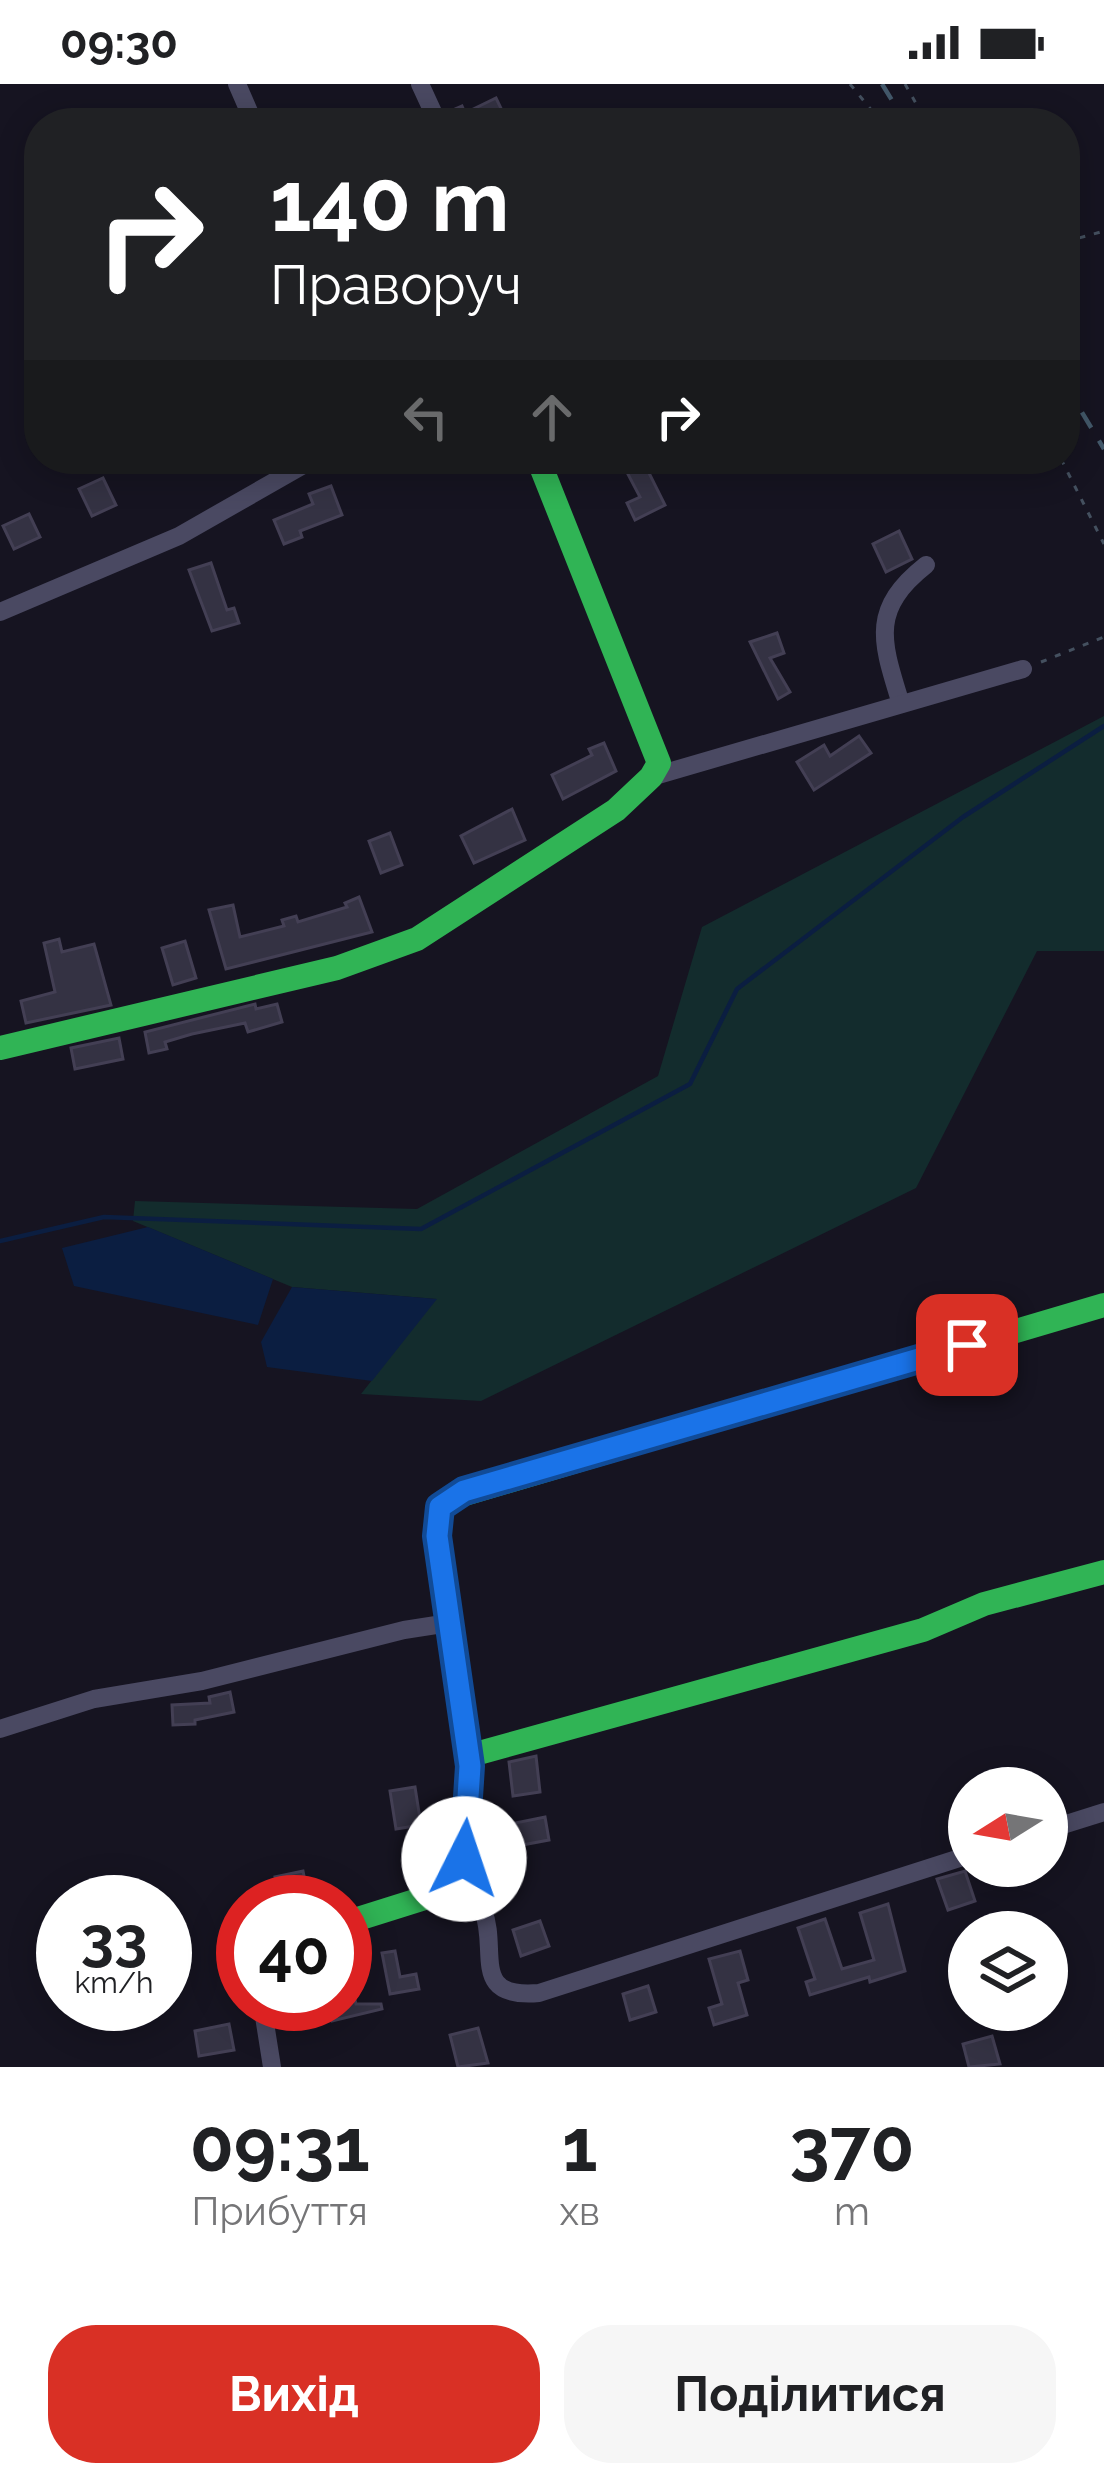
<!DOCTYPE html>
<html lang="uk">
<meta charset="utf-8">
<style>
body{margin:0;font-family:Raleway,sans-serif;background:#f6f6f6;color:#202124;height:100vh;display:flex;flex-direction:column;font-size:45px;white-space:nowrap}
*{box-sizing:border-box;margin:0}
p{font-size:39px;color:#757577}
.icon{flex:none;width:66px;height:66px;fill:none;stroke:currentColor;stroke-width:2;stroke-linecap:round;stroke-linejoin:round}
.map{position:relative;height:1983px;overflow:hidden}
.details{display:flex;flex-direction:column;background:#fff;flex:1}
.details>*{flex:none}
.banner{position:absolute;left:24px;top:24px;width:1056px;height:366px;border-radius:48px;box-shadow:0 6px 30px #0003;background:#202124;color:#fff;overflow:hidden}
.needle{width:78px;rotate:259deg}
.controls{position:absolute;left:948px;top:1683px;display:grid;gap:24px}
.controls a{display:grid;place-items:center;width:120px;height:120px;border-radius:50%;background:#fff;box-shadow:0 6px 30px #0003;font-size:60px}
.speed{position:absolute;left:36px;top:1791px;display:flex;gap:24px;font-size:60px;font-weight:700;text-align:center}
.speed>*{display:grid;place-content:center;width:156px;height:156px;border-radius:50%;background:#fff;box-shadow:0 6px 30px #0003;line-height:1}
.speed small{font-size:30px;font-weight:400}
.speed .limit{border:18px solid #d22;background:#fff;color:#111}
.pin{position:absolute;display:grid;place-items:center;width:102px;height:102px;color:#fff;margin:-51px;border-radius:24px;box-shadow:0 6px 18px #0006}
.me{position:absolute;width:132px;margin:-66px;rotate:4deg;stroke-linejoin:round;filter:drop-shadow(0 0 9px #0008)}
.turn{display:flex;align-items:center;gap:42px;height:252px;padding:0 48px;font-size:54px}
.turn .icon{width:156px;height:156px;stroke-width:2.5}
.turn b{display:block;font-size:84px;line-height:102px}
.lanes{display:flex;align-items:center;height:114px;padding:0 48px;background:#0003;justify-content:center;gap:60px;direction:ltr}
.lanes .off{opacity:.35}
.eta{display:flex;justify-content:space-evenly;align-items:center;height:204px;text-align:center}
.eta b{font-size:72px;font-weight:700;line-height:84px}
.button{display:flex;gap:24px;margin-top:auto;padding:24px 48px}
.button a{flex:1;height:138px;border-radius:48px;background:#d93025;color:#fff;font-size:48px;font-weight:700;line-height:138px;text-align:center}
.button a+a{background:#f6f6f6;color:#202124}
.status{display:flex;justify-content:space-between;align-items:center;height:84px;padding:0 60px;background:#fff;direction:ltr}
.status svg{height:33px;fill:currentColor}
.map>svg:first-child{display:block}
.green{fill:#132c2d}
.water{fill:#0b1e41}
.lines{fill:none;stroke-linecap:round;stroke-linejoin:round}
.stream{stroke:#0b1e41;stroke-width:4.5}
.building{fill:#343243;stroke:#433f54;stroke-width:3}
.path{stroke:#44505f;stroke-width:3;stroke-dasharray:6 9;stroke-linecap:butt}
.street{stroke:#4a4962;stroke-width:18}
.fast{stroke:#30b455;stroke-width:24}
.rail{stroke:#43596b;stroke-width:4.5;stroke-dasharray:18 15;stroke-linecap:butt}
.route-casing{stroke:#114b97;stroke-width:30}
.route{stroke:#1a73e8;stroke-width:21}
</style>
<div class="status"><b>09:30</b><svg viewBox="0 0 49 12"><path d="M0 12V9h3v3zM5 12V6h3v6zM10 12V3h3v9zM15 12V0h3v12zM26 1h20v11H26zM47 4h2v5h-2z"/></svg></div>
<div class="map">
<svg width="1104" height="1983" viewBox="0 0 1104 1983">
<rect width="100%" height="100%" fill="#161421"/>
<polygon class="green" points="1104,632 1104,867 1037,867 916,1104 481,1317 361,1310 436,1215 292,1203 133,1137 135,1117 417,1125 658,992 702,843"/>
<g class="water">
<polygon points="148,1143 273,1195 258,1241 74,1202 62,1164"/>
<polygon points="292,1203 437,1215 372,1297 267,1283 261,1258"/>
</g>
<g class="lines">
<polyline class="stream" points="0,1157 104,1133 421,1145 690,1000 737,905 963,733 1104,642"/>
</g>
<g class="building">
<polygon points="496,14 508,39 451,39 448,28 462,22 465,29"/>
<polygon points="620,375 667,375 647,385 665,421 635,436 627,419 640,413"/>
<polygon points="103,394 116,421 92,432 79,405"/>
<polygon points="331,402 342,431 300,447 302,453 284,460 274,436 313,420 309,410"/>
<polygon points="29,430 40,453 14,465 3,442"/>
<polygon points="899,447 912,475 886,488 873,460"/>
<polygon points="211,479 227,526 234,524 239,539 212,547 189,486"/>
<polygon points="777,549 784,569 770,574 790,608 778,615 750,558"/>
<polygon points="859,652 871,669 814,706 797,678 824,661 830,672"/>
<polygon points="604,659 616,687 563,715 552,691 592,671 589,665"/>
<polygon points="512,725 525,756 474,779 461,752"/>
<polygon points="390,749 402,781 381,789 369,757"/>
<polygon points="359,813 372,848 226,885 209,826 233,821 240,853 284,842 282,836 296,832 298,838 347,823 345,819"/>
<polygon points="59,855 62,868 94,860 111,921 26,939 21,917 55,908 44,859"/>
<polygon points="185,857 196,894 173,901 162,864"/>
<polygon points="255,920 256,925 277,920 282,938 248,948 245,939 192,950 165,958 167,965 149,969 145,948"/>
<polygon points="119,954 123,975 75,985 71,964"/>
<polygon points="230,1608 234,1628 195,1636 195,1640 173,1641 172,1621 210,1619 209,1613"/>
<polygon points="536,1672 540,1708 513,1712 509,1678"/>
<polygon points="415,1703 421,1741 396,1745 390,1707"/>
<polygon points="545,1733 549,1756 506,1764 501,1742"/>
<polygon points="303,1787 308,1812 280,1818 275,1793"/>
<polygon points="965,1787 975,1817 948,1826 937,1795"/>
<polygon points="888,1820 905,1887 870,1898 869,1893 810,1911 806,1898 815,1895 798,1844 825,1835 842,1885 874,1876 860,1829"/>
<polygon points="540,1837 549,1862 521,1872 513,1846"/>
<polygon points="395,1867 400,1893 416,1890 419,1905 390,1910 382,1869"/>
<polygon points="740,1867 748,1896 738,1899 747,1931 714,1941 709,1924 722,1920 709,1875"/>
<polygon points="350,1895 356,1920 381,1920 382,1925 332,1937 327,1920 345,1920 345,1896"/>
<polygon points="648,1902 656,1928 630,1936 623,1910"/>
<polygon points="229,1940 234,1966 199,1972 195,1947"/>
<polygon points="478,1944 488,1979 458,1983 450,1951"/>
<polygon points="992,1952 1000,1980 969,1983 963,1960"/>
</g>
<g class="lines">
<g class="path">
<polyline points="850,0 882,39"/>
<polyline points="905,0 927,39"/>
<polyline points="1065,158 1104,147"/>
<polyline points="1061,375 1104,460"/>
<polyline points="1041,578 1104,553"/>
</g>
<g class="street">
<polyline points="237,0 254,39"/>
<polyline points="420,0 438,39"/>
<polyline points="0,528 179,452 314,375"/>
<path d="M 901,620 C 882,558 869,526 926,481"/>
<polyline points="651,693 1023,585"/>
<polyline points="0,1645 94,1615 202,1597 404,1546 449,1539"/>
<polyline points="1047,1746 1104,1728"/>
<path d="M 466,1801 C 471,1809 479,1818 483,1826 C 499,1867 469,1915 539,1909 L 969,1771"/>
<polyline points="262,1920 272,1983"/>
</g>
<g class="fast">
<polyline points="0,964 337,884 417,855 616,726 651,693 659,679 538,375"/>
<polyline points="468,1672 923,1546 984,1520 1104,1488"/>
<polyline points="345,1839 466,1801 470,1683 437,1452 440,1423 451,1414 1104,1221"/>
</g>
<g class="rail">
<polyline points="882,0 906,39"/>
<polyline points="1065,300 1104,365"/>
</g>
</g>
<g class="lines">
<g class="route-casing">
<polyline id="route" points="464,1775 470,1682 437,1452 440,1423 464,1407 967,1261"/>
</g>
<use href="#route" class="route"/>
</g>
</svg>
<div class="controls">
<a><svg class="needle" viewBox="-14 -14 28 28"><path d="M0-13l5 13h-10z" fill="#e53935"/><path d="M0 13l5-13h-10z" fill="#757577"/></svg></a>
<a><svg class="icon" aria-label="layers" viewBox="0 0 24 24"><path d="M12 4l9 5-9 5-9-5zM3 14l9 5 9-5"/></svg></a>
</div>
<div class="speed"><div>33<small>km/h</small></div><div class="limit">40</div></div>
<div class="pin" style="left:967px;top:1261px;background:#d93025"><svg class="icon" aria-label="arrive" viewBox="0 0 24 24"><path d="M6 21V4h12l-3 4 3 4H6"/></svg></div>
<svg class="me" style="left:464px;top:1775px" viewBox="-20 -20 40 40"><circle r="19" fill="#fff"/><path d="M0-13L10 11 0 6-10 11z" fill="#1a73e8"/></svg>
<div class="banner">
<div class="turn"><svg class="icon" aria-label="right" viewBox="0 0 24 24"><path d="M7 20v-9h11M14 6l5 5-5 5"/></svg><div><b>140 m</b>Праворуч</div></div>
<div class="lanes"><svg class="icon off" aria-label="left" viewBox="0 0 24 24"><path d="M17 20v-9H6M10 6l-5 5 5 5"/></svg><svg class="icon off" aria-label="ahead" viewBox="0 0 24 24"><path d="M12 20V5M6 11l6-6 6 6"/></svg><svg class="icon" aria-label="right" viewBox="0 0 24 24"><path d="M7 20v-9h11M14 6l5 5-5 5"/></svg></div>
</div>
</div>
<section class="details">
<div class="eta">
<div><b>09:31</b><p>Прибуття</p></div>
<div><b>1</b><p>хв</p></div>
<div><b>370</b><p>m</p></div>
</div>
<div class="button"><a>Вихід</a><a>Поділитися</a></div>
</section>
